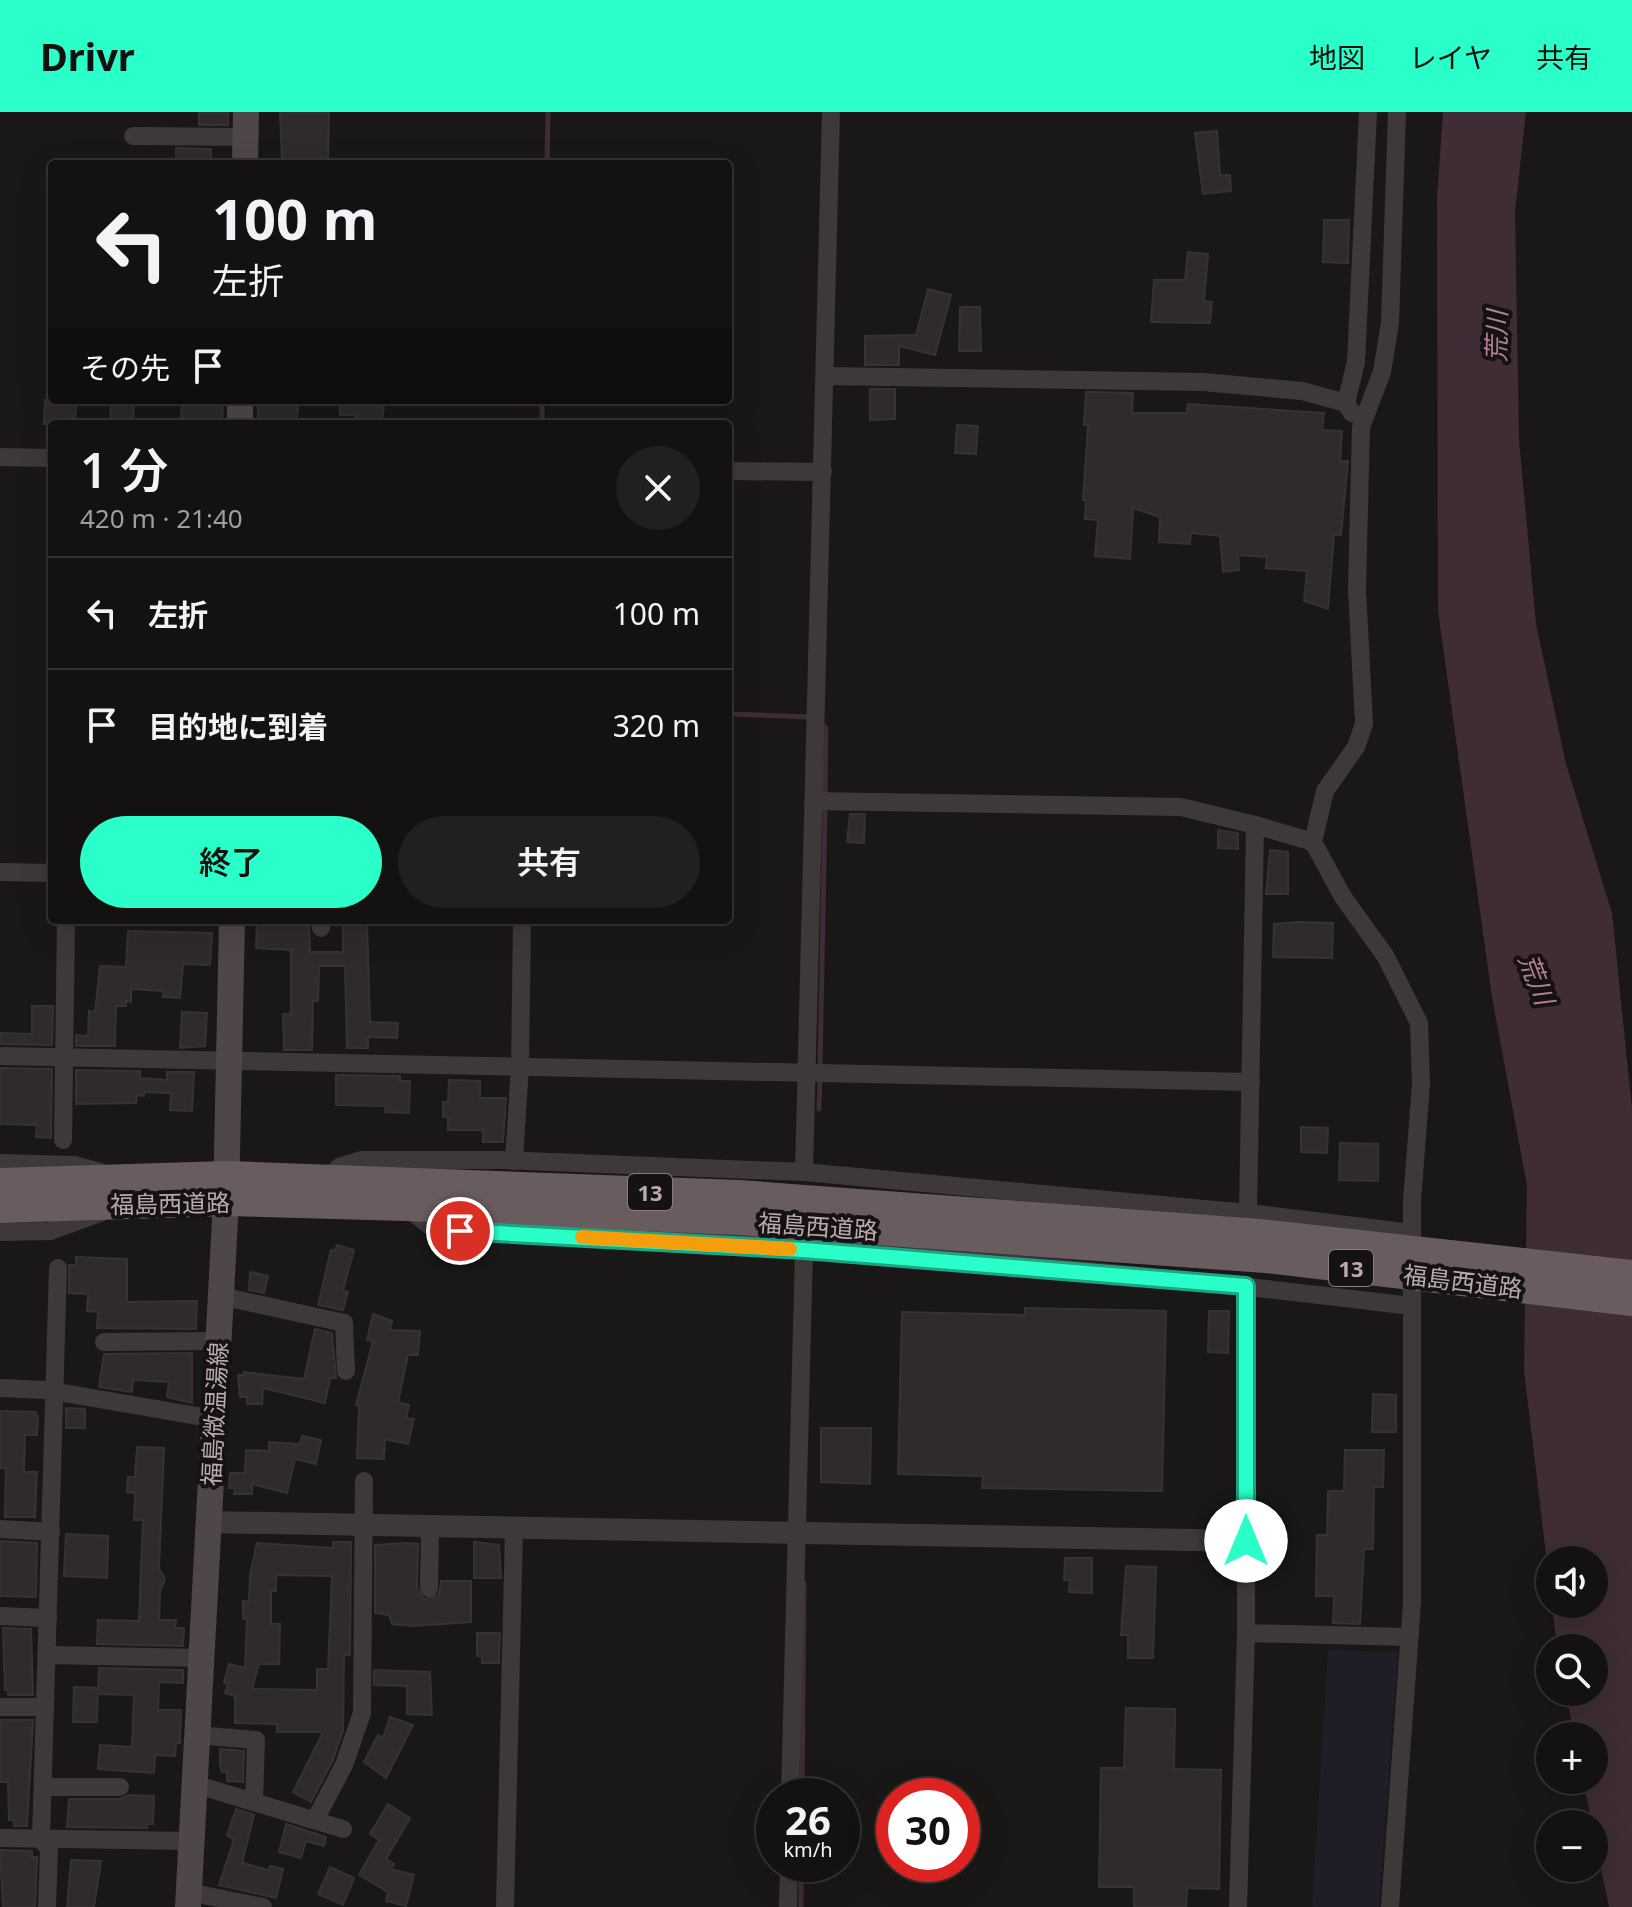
<!DOCTYPE html>
<html lang="ja">
<meta charset="utf-8">
<style>
body{margin:0;font-family:"Noto Sans","Noto Sans JP",sans-serif;background:#21201f;color:#f1f3f6;height:100vh;display:flex;flex-direction:column;font-size:30px;white-space:nowrap}
*{box-sizing:border-box;margin:0}
p{font-size:26px;color:#9d9e9f}
.icon{flex:none;width:44px;height:44px;fill:none;stroke:currentColor;stroke-width:2;stroke-linecap:round;stroke-linejoin:round}
.map{position:relative;flex:1;overflow:hidden}
.panel{position:absolute;left:48px;top:308px;width:684px;height:504px;display:flex;flex-direction:column;background:#141211;border-radius:8px;box-shadow:0 8px 32px #0002,0 0 0 2px #333231}
.panel>*{flex:none}
.banner{position:absolute;left:48px;top:48px;width:684px;height:244px;border-radius:8px;box-shadow:0 8px 32px #0002,0 0 0 2px #333231;background:#141211;color:#f1f3f6;overflow:hidden}
.controls{position:absolute;left:1536px;top:1434px;display:grid;gap:16px}
.controls a{display:grid;place-items:center;width:72px;height:72px;border-radius:50%;background:#141211;box-shadow:0 8px 32px #0002,0 0 0 2px #333231;font-size:40px}
.speed{position:absolute;left:756px;top:1666px;display:flex;gap:16px;font-size:40px;font-weight:700;text-align:center}
.speed>*{display:grid;place-content:center;width:104px;height:104px;border-radius:50%;background:#141211;box-shadow:0 8px 32px #0002,0 0 0 2px #333231;line-height:1}
.speed small{font-size:20px;font-weight:400}
.speed .limit{border:12px solid #d22;background:#fff;color:#111}
.pin{position:absolute;display:grid;place-items:center;width:68px;height:68px;color:#fff;margin:-34px;border:4px solid #fff;border-radius:50%;box-shadow:0 2px 8px #0007}
.me{position:absolute;width:88px;margin:-44px;rotate:0deg;stroke-linejoin:round;filter:drop-shadow(0 0 6px #0008)}
.turn{display:flex;align-items:center;gap:28px;height:168px;padding:0 32px;font-size:36px}
.turn .icon{width:104px;height:104px;stroke-width:2.5}
.turn b{display:block;font-size:56px;line-height:68px}
.then{display:flex;align-items:center;height:76px;padding:0 32px;background:#0003;gap:16px;font-size:30px}
.round{display:grid;place-items:center;flex:none;width:84px;height:84px;border-radius:42px;background:#21201f}
.head{display:flex;align-items:center;justify-content:space-between;height:136px;padding:0 32px}
h1{font-size:48px;font-weight:600;line-height:60px}
.cta{display:flex;gap:16px;margin-top:auto;padding:16px 32px}
.cta a{flex:1;height:92px;border-radius:48px;background:#2affc9;color:#111;font-size:32px;font-weight:600;line-height:92px;text-align:center}
.cta a+a{background:#21201f;color:#f1f3f6}
ul{padding:0;list-style:none}
li{display:flex;align-items:center;gap:24px;height:112px;padding:0 32px;border-top:2px solid #333231}
li div{flex:1}
li b{display:block;font-size:30px}
li em{font-style:normal}
header{display:flex;align-items:center;gap:48px;box-sizing:border-box;height:112px;padding:0 40px;background:#2affc9;color:#111}
header strong{font-size:38px}
nav{display:flex;gap:44px;margin-inline-start:auto;font-size:28px}
.map>svg:first-child{display:block}
.green{fill:#1f1d25}
.water{fill:#3f2c35}
.lines{fill:none;stroke-linecap:round;stroke-linejoin:round}
.stream{stroke:#3f2c35;stroke-width:5}
.building{fill:#2e2b2a;stroke:#363231;stroke-width:2;fill-rule:evenodd}
.minor{stroke:#3f3839;stroke-width:18}
.tertiary{stroke:#3f3839;stroke-width:22}
.secondary{stroke:#4f4648;stroke-width:26}
.trunk{stroke:#685c5e;stroke-width:30}
.trunk-bridge{stroke:#685c5e;stroke-width:30}
.route-casing{stroke:#1ba683;stroke-width:20}
.route{stroke:#2affc9;stroke-width:14}
.slow{stroke:#f59e0b;stroke-width:14}
.labels{text-anchor:middle;dominant-baseline:central;stroke-width:8;stroke-linejoin:round;paint-order:stroke}
.shield{fill:#151312;stroke:#897c7e;stroke-width:2}
.shield-label{font-size:22px;font-weight:bold;fill:#bba9ad}
.street-label{font-size:24px;fill:#bba9ad;stroke:#151312}
.water-label{font-size:26px;font-style:italic;fill:#b87d98;stroke:#151312}
</style>
<header>
<strong>Drivr</strong>
<nav><a>地図</a><a>レイヤ</a><a>共有</a></nav>
</header>
<div class="map">
<svg width="1632" height="1795" viewBox="0 0 1632 1795">
<rect width="100%" height="100%" fill="#1a1817"/>
<polygon class="green" points="1328,1538 1398,1540 1379,1795 1312,1795"/>
<polygon class="water" points="1443,0 1526,0 1515,100 1519,328 1536,512 1566,652 1612,801 1632,997 1632,1795 1609,1795 1583,1668 1594,1668 1594,1624 1574,1624 1566,1580 1594,1580 1594,1536 1557,1536 1552,1492 1594,1492 1594,1448 1550,1448 1550,1476 1524,1258 1527,1074 1492,885 1438,499 1437,87"/>
<g class="lines">
<g class="stream">
<polyline points="547,52 548,0"/>
<polyline points="542,312 542,288"/>
<polyline points="728,602 811,605"/>
<polyline points="819,611 826,616 825,685"/>
<polyline points="820,957 825,695"/>
<polyline points="819,997 820,967"/>
<polyline points="802,1684 804,1471"/>
<polyline points="801,1795 801,1752"/>
</g>
</g>
<g class="building">
<rect x="199" y="0" width="29" height="13"/>
<polygon points="280,0 329,0 328,46 282,47"/>
<polygon points="1217,19 1220,63 1230,63 1231,79 1203,82 1195,21"/>
<polygon points="176,36 211,37 211,52 176,52"/>
<polygon points="1324,108 1349,108 1348,151 1323,150"/>
<polygon points="1188,140 1208,142 1204,189 1212,190 1210,211 1151,210 1154,168 1185,168"/>
<polygon points="928,177 951,183 935,243 899,234 899,253 865,253 865,224 916,223"/>
<polygon points="960,195 980,195 981,239 959,239"/>
<polygon points="870,277 895,277 895,307 870,308"/>
<polygon points="1086,280 1133,281 1132,301 1187,301 1188,292 1324,301 1322,318 1342,319 1340,349 1348,349 1341,423 1334,422 1328,497 1304,489 1307,459 1266,456 1267,445 1238,443 1239,458 1223,460 1220,424 1191,421 1190,432 1159,430 1160,405 1133,396 1130,447 1095,444 1098,408 1085,407 1086,388 1083,388 1088,313 1084,313"/>
<polygon points="45,288 77,288 74,312 44,312"/>
<polygon points="111,288 134,288 133,312 110,312"/>
<polygon points="182,288 223,289 222,312 181,312"/>
<polygon points="258,288 299,288 296,312 258,312"/>
<polygon points="340,288 385,288 381,312 355,312 355,303 340,303"/>
<polygon points="957,313 978,314 976,342 955,341"/>
<polygon points="850,702 865,702 864,731 847,730"/>
<polygon points="1218,718 1238,721 1238,737 1218,736"/>
<polygon points="1270,738 1288,740 1288,782 1266,782"/>
<polygon points="257,808 309,808 310,840 343,840 343,808 367,808 370,910 398,911 397,926 368,925 368,936 347,936 345,854 319,854 318,889 313,889 312,938 284,938 283,902 291,902 291,838 256,836"/>
<polygon points="1300,810 1333,811 1332,846 1273,845 1274,812"/>
<polygon points="128,819 212,821 210,853 183,852 180,886 163,885 163,879 131,877 131,890 126,889 126,894 116,894 115,934 76,934 76,923 88,924 89,899 95,900 100,854 126,855"/>
<polygon points="32,894 53,894 52,933 0,932 0,921 32,922"/>
<polygon points="182,900 207,901 205,934 180,936"/>
<polygon points="0,956 52,957 51,1026 36,1025 37,1013 0,1012"/>
<polygon points="76,958 136,959 140,959 140,966 167,968 167,960 194,960 192,999 170,998 171,981 144,980 144,984 137,983 136,991 76,992"/>
<polygon points="336,963 400,964 400,969 410,969 409,1001 385,1000 386,994 336,993"/>
<polygon points="449,968 480,969 480,986 506,986 503,1030 483,1030 483,1018 448,1018 448,1005 443,1005 443,990 448,990"/>
<polygon points="1301,1015 1328,1016 1327,1041 1301,1040"/>
<polygon points="1340,1031 1378,1032 1378,1069 1339,1068"/>
<polygon points="337,1133 354,1138 343,1178 348,1180 343,1198 318,1193 331,1138 335,1139"/>
<polygon points="76,1145 127,1147 127,1190 197,1189 196,1217 97,1216 98,1200 87,1199 88,1182 69,1181 69,1153 76,1153"/>
<polygon points="250,1160 268,1164 264,1181 249,1178"/>
<polygon points="1025,1196 1166,1199 1162,1379 982,1376 983,1364 898,1362 902,1200 1025,1203"/>
<polygon points="1209,1199 1229,1199 1228,1241 1208,1240"/>
<polygon points="373,1202 392,1209 390,1218 420,1219 418,1243 408,1243 398,1290 409,1293 406,1306 414,1307 408,1332 385,1327 384,1347 357,1346 359,1294 356,1293 373,1229 367,1228"/>
<polygon points="315,1217 332,1221 336,1266 330,1266 325,1291 263,1276 262,1292 247,1292 247,1285 240,1285 238,1263 244,1263 244,1260 304,1267"/>
<polygon points="192,1241 192,1291 167,1285 169,1270 133,1268 132,1280 99,1275 104,1242"/>
<polygon points="1373,1282 1396,1283 1396,1320 1372,1320"/>
<polygon points="66,1296 85,1297 85,1316 66,1316"/>
<polygon points="0,1299 35,1300 38,1306 37,1323 25,1323 24,1360 37,1360 35,1405 5,1405 6,1356 0,1356"/>
<polygon points="821,1316 871,1316 870,1372 821,1370"/>
<polygon points="302,1324 321,1328 316,1352 295,1347 287,1381 252,1372 252,1382 234,1382 235,1376 229,1376 230,1361 245,1361 246,1338 269,1339 269,1330 300,1332"/>
<polygon points="137,1335 164,1336 159,1456 165,1467 160,1479 159,1508 176,1508 175,1516 184,1516 183,1534 97,1532 98,1508 139,1509 143,1408 134,1408 135,1381 127,1380 128,1365 135,1365"/>
<polygon points="1345,1338 1384,1338 1383,1375 1374,1375 1373,1437 1364,1437 1360,1512 1333,1511 1334,1484 1316,1484 1317,1423 1327,1423 1328,1379 1344,1379"/>
<polygon points="66,1422 108,1424 107,1466 64,1464"/>
<polygon points="0,1429 37,1431 36,1485 0,1484"/>
<path d="M 333,1430 L 351,1430 L 350,1543 L 344,1543 L 343,1618 L 333,1648 L 311,1690 L 293,1680 L 323,1620 L 277,1620 L 277,1612 L 235,1611 L 235,1584 L 225,1581 L 228,1572 L 224,1571 L 229,1552 L 245,1556 L 247,1507 L 243,1507 L 243,1489 L 249,1490 L 250,1463 L 257,1431 L 333,1436 ZM 276,1463 L 332,1464 L 328,1557 L 317,1557 L 317,1578 L 252,1577 L 259,1552 L 279,1552 L 280,1512 L 271,1512 L 271,1479 L 276,1479 Z"/>
<polygon points="474,1430 499,1433 501,1466 474,1466"/>
<polygon points="407,1431 418,1432 417,1476 424,1487 439,1483 441,1469 471,1469 471,1510 413,1514 392,1512 389,1503 375,1501 375,1433"/>
<polygon points="1065,1446 1092,1446 1092,1481 1069,1480 1070,1468 1064,1468"/>
<polygon points="1126,1454 1156,1455 1153,1546 1128,1546 1128,1523 1121,1523"/>
<polygon points="3,1516 31,1517 33,1583 8,1583 8,1578 5,1578"/>
<polygon points="477,1521 500,1521 499,1551 482,1551 482,1545 477,1544"/>
<polygon points="99,1556 183,1558 183,1571 159,1570 158,1598 181,1598 180,1631 176,1631 175,1644 155,1643 154,1661 98,1657 100,1633 132,1635 134,1583 98,1582"/>
<polygon points="374,1558 430,1560 432,1603 407,1602 407,1574 374,1573"/>
<polygon points="74,1575 98,1576 97,1610 73,1610"/>
<polygon points="1126,1596 1175,1597 1174,1657 1221,1658 1219,1777 1187,1776 1186,1795 1134,1795 1134,1775 1099,1775 1101,1656 1124,1656"/>
<polygon points="390,1605 413,1613 386,1666 364,1650 378,1623 383,1626"/>
<polygon points="0,1608 33,1608 27,1714 14,1714 14,1708 9,1708 8,1670 0,1670"/>
<polygon points="220,1637 244,1639 243,1670 227,1669 227,1660 222,1660 220,1653"/>
<polygon points="129,1683 154,1684 153,1712 147,1712 147,1716 67,1715 69,1687 120,1687"/>
<polygon points="388,1692 410,1706 386,1747 394,1752 391,1757 414,1763 406,1794 386,1789 388,1780 359,1763 379,1728 370,1722"/>
<polygon points="236,1697 254,1703 242,1751 269,1758 270,1754 283,1757 276,1786 219,1773 234,1728 227,1723"/>
<polygon points="286,1712 326,1725 324,1734 306,1729 301,1746 279,1740"/>
<polygon points="0,1738 32,1739 32,1745 37,1745 35,1795 3,1795"/>
<polygon points="71,1748 101,1749 94,1795 67,1795"/>
<polygon points="330,1755 354,1766 343,1793 318,1782"/>
</g>
<g class="lines">
<g class="minor">
<polyline points="133,24 245,25"/>
<polyline points="825,264 1203,270 1302,279 1346,291"/>
<polyline points="1352,301 1346,291 1356,250 1368,0"/>
<polyline points="0,345 52,346"/>
<polyline points="728,359 823,360"/>
<polyline points="813,689 1181,695 1255,713"/>
<polyline points="0,760 52,761"/>
<polyline points="321,808 321,816"/>
<polyline points="0,944 1251,970"/>
<polyline points="63,1028 66,808"/>
<polyline points="514,1049 520,954 522,808"/>
<polyline points="0,1051 74,1053 100,1060"/>
<polyline points="804,1060 831,0"/>
<polyline points="325,1068 339,1055 361,1048 502,1048 804,1060 1248,1101 1412,1121"/>
<path d="M 405,1094 L 435,1118 C 761,1128 1088,1154 1411,1194"/>
<polyline points="1248,1101 1255,713 1313,730"/>
<polyline points="0,1120 50,1119 100,1101"/>
<polyline points="1246,1174 1246,1521 1408,1525"/>
<polyline points="221,1184 344,1211 346,1259"/>
<polyline points="104,1230 218,1229"/>
<polyline points="0,1276 46,1278 215,1307"/>
<polyline points="0,1417 51,1420"/>
<polyline points="429,1476 430,1415"/>
<polyline points="0,1504 48,1506"/>
<polyline points="48,1543 200,1546"/>
<polyline points="0,1595 45,1595"/>
<polyline points="196,1623 256,1628 254,1689"/>
<polyline points="194,1672 343,1717"/>
<polyline points="43,1675 120,1675"/>
<polyline points="790,1684 804,1138"/>
<polyline points="315,1708 344,1653 362,1601 364,1369"/>
<polyline points="0,1726 190,1729"/>
<polyline points="188,1780 263,1795"/>
<polyline points="47,1795 49,1737 41,1727 58,1156"/>
<polyline points="505,1795 514,1416"/>
<polyline points="788,1795 789,1752"/>
<polyline points="1238,1795 1246,1521"/>
<polyline points="1390,1795 1412,1491 1412,1089 1421,972 1419,911 1386,845 1343,785 1313,730 1325,679 1356,635 1364,612 1357,477 1361,315 1382,260 1390,211 1397,0"/>
</g>
<polyline class="tertiary" points="208,1410 1246,1429"/>
<g class="secondary">
<polyline points="245,52 246,0"/>
<polyline points="240,312 240,288"/>
<polyline points="188,1795 226,1089 232,808"/>
</g>
<g class="trunk">
<polyline points="0,1071 226,1064 739,1083 1073,1108"/>
<polyline points="0,1096 226,1089 405,1094 738,1108 1069,1132"/>
</g>
<g class="trunk-bridge">
<polyline points="1073,1108 1260,1122 1632,1163"/>
<polyline points="1069,1132 1266,1146 1632,1189"/>
</g>
</g>
<g class="lines">
<g class="route-casing">
<polyline id="route" points="460,1119 804,1138 1246,1174 1246,1429"/>
</g>
<use href="#route" class="route"/>
<polyline class="slow" points="582,1125 790,1137"/>
</g>
<g class="labels">
<g class="shield">
<rect x="628" y="1062" width="44" height="36" rx="6"/>
<rect x="1329" y="1138" width="44" height="36" rx="6"/>
</g>
<g class="shield-label">
<text x="650" y="1080">13</text>
<text x="1351" y="1156">13</text>
</g>
<g class="street-label">
<text transform="translate(170 1091) rotate(-1)">福島西道路</text>
<text transform="translate(818 1114) rotate(4)">福島西道路</text>
<text transform="translate(1463 1169) rotate(7)">福島西道路</text>
<text transform="translate(214 1302) rotate(-87)">福島微温湯線</text>
</g>
<g class="water-label">
<text transform="translate(1496 224) rotate(-89)">荒川</text>
<text transform="translate(1537 867) rotate(69)">荒川</text>
</g>
</g>
</svg>
<div class="controls">
<a><svg class="icon" aria-label="sound" viewBox="0 0 24 24"><path d="M4 9h4l5-4v14l-5-4H4zM17 9q2 3 0 6"/></svg></a>
<a><svg class="icon" aria-label="search" viewBox="0 0 24 24"><circle cx="10" cy="10" r="6"/><path d="M15 15l6 6"/></svg></a>
<a>+</a>
<a>−</a>
</div>
<div class="speed"><div>26<small>km/h</small></div><div class="limit">30</div></div>
<div class="pin" style="left:460px;top:1119px;background:#d93025"><svg class="icon" aria-label="arrive" viewBox="0 0 24 24"><path d="M6 21V4h12l-3 4 3 4H6"/></svg></div>
<svg class="me" style="left:1246px;top:1429px" viewBox="-20 -20 40 40"><circle r="19" fill="#fff"/><path d="M0-13L10 11 0 6-10 11z" fill="#2affc9"/></svg>
<div class="banner">
<div class="turn"><svg class="icon" aria-label="left" viewBox="0 0 24 24"><path d="M17 20v-9H6M10 6l-5 5 5 5"/></svg><div><b>100 m</b>左折</div></div>
<div class="then">その先<svg class="icon" aria-label="arrive" viewBox="0 0 24 24"><path d="M6 21V4h12l-3 4 3 4H6"/></svg></div>
</div>
<section class="panel">
<div class="head"><div><h1>1 分</h1><p>420 m · 21:40</p></div><a class="round"><svg class="icon" aria-label="close" viewBox="0 0 24 24"><path d="M6 6l12 12M18 6L6 18"/></svg></a></div>
<ul>
<li><svg class="icon" aria-label="left" viewBox="0 0 24 24"><path d="M17 20v-9H6M10 6l-5 5 5 5"/></svg><div><b>左折</b></div><em>100 m</em></li>
<li><svg class="icon" aria-label="arrive" viewBox="0 0 24 24"><path d="M6 21V4h12l-3 4 3 4H6"/></svg><div><b>目的地に到着</b></div><em>320 m</em></li>
</ul>
<div class="cta"><a>終了</a><a>共有</a></div>
</section>
</div>
